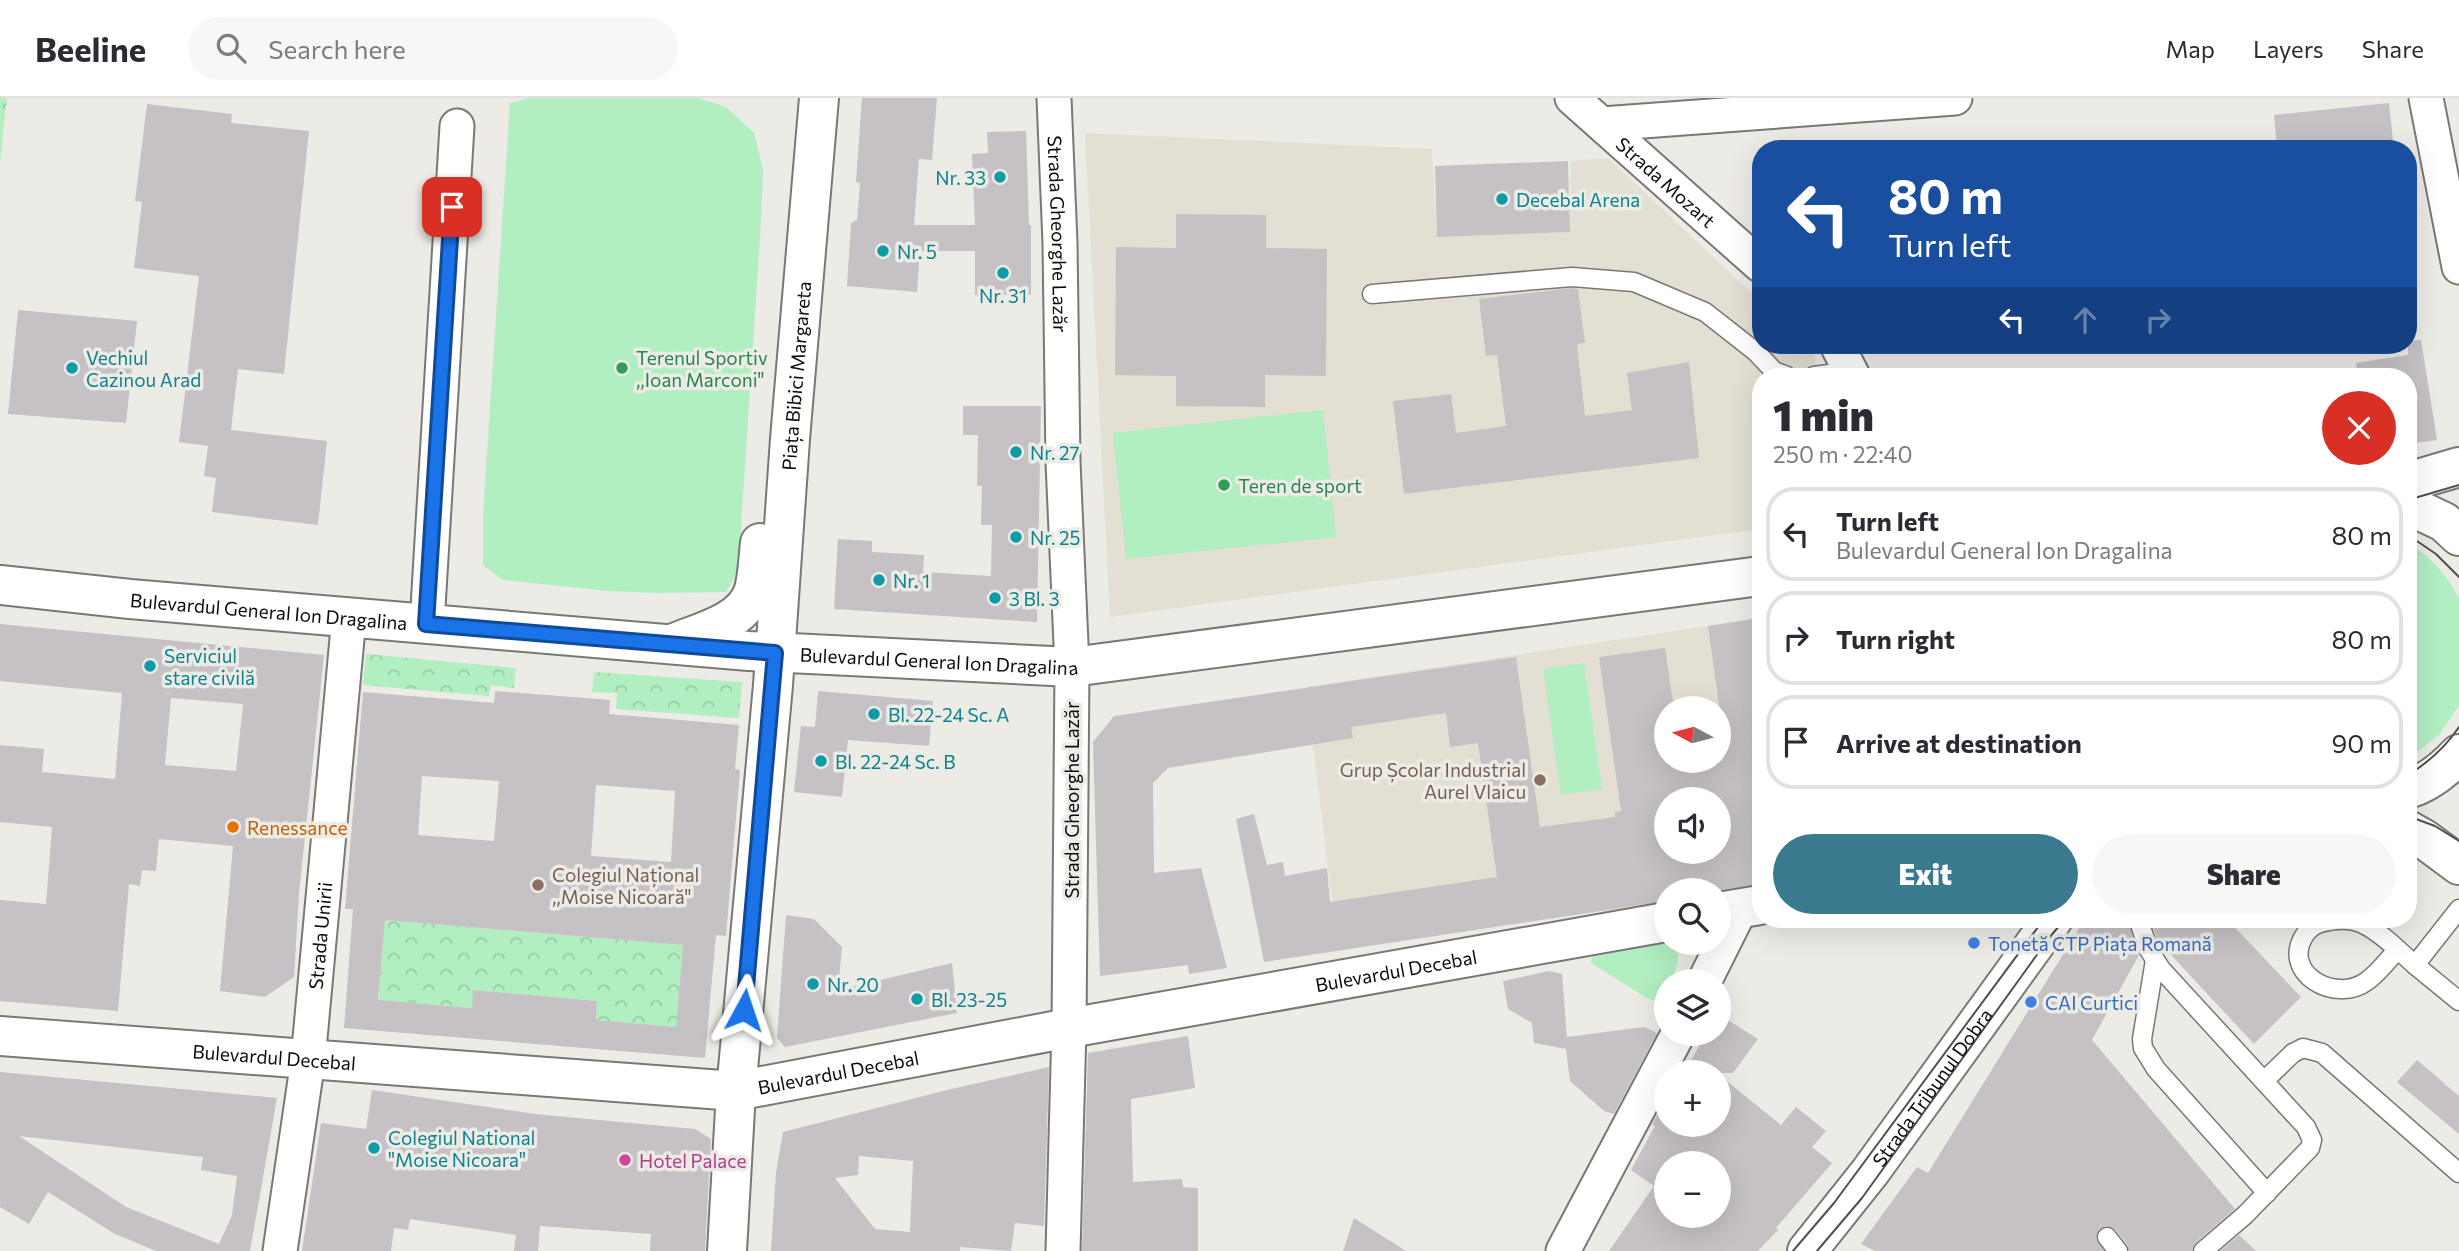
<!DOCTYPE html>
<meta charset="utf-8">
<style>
body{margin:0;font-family:Commissioner,sans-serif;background:#f7f7f7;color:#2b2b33;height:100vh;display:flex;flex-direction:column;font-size:26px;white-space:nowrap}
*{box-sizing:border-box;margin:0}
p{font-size:23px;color:#7c7c81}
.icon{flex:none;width:38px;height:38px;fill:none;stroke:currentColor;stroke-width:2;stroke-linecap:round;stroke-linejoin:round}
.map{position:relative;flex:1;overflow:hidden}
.drawer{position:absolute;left:1752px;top:270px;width:665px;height:560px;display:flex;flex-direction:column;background:#fff;border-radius:28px;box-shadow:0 7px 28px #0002}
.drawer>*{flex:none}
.banner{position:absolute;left:1752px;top:42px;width:665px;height:214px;border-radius:28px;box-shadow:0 7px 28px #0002;background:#1a4fa0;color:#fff;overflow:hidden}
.needle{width:46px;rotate:277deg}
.controls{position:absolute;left:1654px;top:598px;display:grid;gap:14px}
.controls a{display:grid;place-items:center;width:77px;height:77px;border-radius:50%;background:#fff;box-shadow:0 7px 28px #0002;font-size:35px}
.pin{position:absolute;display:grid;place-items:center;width:60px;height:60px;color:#fff;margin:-30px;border-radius:14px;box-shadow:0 4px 10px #0006}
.me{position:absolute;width:77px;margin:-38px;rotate:5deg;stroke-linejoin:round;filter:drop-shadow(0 0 5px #0008)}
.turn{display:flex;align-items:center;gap:24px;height:147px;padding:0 21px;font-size:32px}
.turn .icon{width:91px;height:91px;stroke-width:2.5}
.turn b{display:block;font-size:49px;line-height:60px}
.lanes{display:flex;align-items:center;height:66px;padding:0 21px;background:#0003;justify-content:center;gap:35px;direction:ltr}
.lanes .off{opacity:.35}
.round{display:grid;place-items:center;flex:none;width:74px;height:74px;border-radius:37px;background:#f7f7f7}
.summary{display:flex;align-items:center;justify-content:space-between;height:119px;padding:0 21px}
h1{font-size:42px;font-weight:800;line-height:52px}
.cta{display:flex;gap:14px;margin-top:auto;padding:14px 21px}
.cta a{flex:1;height:80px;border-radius:42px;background:#3b798f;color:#fff;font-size:28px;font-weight:800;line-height:80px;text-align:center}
.cta a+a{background:#f7f7f7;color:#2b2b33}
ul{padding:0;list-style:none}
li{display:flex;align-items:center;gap:21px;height:94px;margin:0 14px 10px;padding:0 7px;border:4px solid #e1e1e2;border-radius:28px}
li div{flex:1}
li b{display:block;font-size:26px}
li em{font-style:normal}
header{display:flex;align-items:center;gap:42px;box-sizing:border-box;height:98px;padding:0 35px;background:#fff;border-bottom:2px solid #e1e1e2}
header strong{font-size:33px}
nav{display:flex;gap:38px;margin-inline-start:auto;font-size:24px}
.search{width:490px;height:63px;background:#f7f7f7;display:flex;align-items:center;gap:18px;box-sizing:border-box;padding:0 24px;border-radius:38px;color:#7c7c81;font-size:26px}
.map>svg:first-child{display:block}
.built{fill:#e3dfd3;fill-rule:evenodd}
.grass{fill:#b1eec0}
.forest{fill:url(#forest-crowns)}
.building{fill:#c6c1c4;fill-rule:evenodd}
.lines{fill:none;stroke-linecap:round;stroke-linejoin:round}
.lane-casing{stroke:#797874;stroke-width:21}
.street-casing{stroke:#797874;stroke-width:37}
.secondary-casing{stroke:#797874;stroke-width:42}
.primary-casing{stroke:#797874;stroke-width:42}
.lane{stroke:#fff;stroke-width:18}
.street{stroke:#fff;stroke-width:33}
.secondary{stroke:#fff;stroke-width:38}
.primary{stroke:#fff;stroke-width:38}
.tram{stroke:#51504d;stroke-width:2}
.route-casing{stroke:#114b97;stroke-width:18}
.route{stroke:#1a73e8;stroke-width:12}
.culture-dot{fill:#0f9aa8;stroke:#ecebe6;stroke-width:2.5}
.leisure-dot{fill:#2e9e5b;stroke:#ecebe6;stroke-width:2.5}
.education-dot{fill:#8d6e63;stroke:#ecebe6;stroke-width:2.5}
.food-dot{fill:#e8710a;stroke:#ecebe6;stroke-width:2.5}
.shop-dot{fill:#3f7fe0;stroke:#ecebe6;stroke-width:2.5}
.hotel-dot{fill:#d1479c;stroke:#ecebe6;stroke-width:2.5}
.labels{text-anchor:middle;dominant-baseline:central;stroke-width:7;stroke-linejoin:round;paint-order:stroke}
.culture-label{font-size:19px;fill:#0d838f;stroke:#ecebe6;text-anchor:start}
.street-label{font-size:19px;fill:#0d0c0b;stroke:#ecebe6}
.leisure-label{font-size:19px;fill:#27864d;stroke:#ecebe6;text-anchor:start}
.education-label{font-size:19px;fill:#785e54;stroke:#ecebe6;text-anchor:end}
.food-label{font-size:19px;fill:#c56008;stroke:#ecebe6;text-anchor:start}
.shop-label{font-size:19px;fill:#366cbe;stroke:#ecebe6;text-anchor:start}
.hotel-label{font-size:19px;fill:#b23c85;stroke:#ecebe6;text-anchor:start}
</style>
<header>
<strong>Beeline</strong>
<div class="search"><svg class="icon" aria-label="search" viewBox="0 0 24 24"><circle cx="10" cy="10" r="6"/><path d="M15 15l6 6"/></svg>Search here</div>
<nav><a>Map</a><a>Layers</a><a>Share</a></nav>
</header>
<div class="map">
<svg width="2459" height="1153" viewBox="0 0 2459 1153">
<defs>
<pattern id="forest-crowns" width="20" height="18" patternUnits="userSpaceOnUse" patternTransform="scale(1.75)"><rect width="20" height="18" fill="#b1eec0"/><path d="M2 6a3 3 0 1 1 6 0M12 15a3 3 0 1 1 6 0" fill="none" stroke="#97cba4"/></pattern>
</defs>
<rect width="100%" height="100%" fill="#ecebe6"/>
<g class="built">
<polygon points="1085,35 1432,51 1437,139 1570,134 1571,63 1608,60 1760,203 1760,247 1808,247 1813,251 1817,278 1760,278 1760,431 1110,519"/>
<path d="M 1760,520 L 1760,790 L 1719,796 L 1718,793 L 1666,793 L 1666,804 L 1338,852 L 1306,589 ZM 1666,611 L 1718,611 L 1718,663 L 1666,663 ZM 1666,702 L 1718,702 L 1718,754 L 1666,754 Z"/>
</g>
<g class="grass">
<polygon points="530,0 698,0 726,9 754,35 763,71 761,124 738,474 726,494 658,495 608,493 503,482 483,467 483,416 510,5"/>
<polygon points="1323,312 1336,439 1126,461 1113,335"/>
<path d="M 2408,445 C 2430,458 2447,477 2459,500 L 2459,607 L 2439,637 L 2408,661 Z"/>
<polygon points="1584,565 1602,691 1561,697 1543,571"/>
<polygon points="1666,844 1677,845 1678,862 1672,884 1666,884 1666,893 1659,903 1648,901 1591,865 1592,859"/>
</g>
<g class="forest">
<polygon points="0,0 7,0 0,64"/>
<polygon points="366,556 516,570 514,590 491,587 489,598 363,587"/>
<polygon points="594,574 742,584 739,620 616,611 617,595 592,594"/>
<polygon points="385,822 683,847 676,929 596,922 597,903 474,892 472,910 378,902"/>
</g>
<g class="building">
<polygon points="862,0 937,0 932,62 919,61 914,127 975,127 972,56 988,55 987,34 1026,33 1029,127 1031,127 1031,197 975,197 975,153 920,153 917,194 847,188 851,125 857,122 860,85 856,84"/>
<polygon points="2389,5 2394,51 2277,51 2274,17"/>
<polygon points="147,6 232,16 231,25 309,33 284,276 238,271 231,332 327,343 318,427 212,414 216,380 204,378 208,348 179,344 199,178 134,170 142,104 135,103"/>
<polygon points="1568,63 1570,134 1437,139 1435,68"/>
<polygon points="1176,116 1266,117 1266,150 1327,151 1326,278 1265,277 1265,309 1176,308 1176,278 1115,277 1116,149 1176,150"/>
<polygon points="1572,190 1578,191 1585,245 1577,246 1585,318 1632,312 1627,275 1689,264 1699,360 1404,396 1393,303 1451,296 1456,335 1506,328 1497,257 1486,258 1479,201"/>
<polygon points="18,212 137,223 126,325 8,316"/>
<polygon points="2421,242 2437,342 2408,346 2408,278 2358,278 2356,265 2408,257 2408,243"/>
<polygon points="963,308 1041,308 1037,524 834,511 838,441 872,443 872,454 924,457 923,474 991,478 992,427 981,427 982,388 977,388 978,337 963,337"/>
<path d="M 1760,520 L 1760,786 L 1713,793 L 1666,793 L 1666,803 L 1264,864 L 1236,721 L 1254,716 L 1267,767 L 1283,764 L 1285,778 L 1327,770 L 1330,804 L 1497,779 L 1478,645 L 1450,649 L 1446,615 L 1351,629 L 1353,640 L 1168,670 L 1153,685 L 1154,775 L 1201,770 L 1227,870 L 1189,876 L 1188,867 L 1100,878 L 1093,644 L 1114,618 L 1516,559 L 1540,729 L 1615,719 L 1615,714 L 1621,713 L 1599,559 L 1665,550 L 1674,611 L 1666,611 L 1666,663 L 1723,663 L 1719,635 L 1723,635 L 1708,528 ZM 1666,702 L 1718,702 L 1718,754 L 1666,754 Z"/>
<path d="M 0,526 L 324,557 L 299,796 L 294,879 L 265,899 L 220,893 L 233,748 L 159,741 L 156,773 L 142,772 L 140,788 L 129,786 L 118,913 L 0,903 L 0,802 L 46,806 L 52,729 L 0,724 L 0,647 L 44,651 L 42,674 L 115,681 L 122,595 L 0,583 ZM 171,600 L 243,606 L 236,673 L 165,667 Z"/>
<path d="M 495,593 L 610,602 L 609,616 L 739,627 L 735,671 L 740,672 L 726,838 L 716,837 L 705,960 L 344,930 L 353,811 L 345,811 L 363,594 L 494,605 ZM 422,678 L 499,683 L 494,743 L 418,737 ZM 596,687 L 675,693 L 671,764 L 591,758 ZM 385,822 L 683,847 L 676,929 L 596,922 L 597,903 L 473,892 L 472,910 L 378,902 Z"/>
<polygon points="818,593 933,603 929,648 848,642 842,699 794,694 801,628 815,629"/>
<polygon points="786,817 814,821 842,849 838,892 952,865 957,915 785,949 777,940"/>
<polygon points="2127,821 2139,857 2092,942 2235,1111 2196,1144 2192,1153 2129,1153 2127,1146 2116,1132 2106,1128 2099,1131 2096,1140 2104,1153 1875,1153 1861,1146 1917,1069 1928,1075 2080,829"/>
<polygon points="2150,821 2227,821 2301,899 2254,946 2158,843"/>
<polygon points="1549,873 1562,876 1567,939 1644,929 1657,935 1614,1016 1604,1013 1570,983 1566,951 1534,945 1532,925 1508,911 1503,883"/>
<polygon points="1718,916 1758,941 1733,975 1684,975 1706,936 1718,936"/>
<polygon points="1188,938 1195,990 1131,1001 1133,1084 1182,1081 1183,1089 1198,1090 1198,1153 1082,1153 1088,955"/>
<polygon points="2417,962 2459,998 2459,1036 2397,984"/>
<path d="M 1049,969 L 1044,1128 L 1015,1125 L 1011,1153 L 960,1149 L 960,1153 L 771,1153 L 776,1075 L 783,1034 L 947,992 ZM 859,1058 L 913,1063 L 910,1134 L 875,1131 L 835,1080 L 858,1077 Z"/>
<path d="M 0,974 L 277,1000 L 250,1153 L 156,1153 L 115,1136 L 48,1094 L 29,1126 L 0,1109 ZM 19,1038 L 203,1059 L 201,1072 L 237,1078 L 232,1117 L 219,1146 L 126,1109 Z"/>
<path d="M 1718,976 L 1781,1027 L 1796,1009 L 1826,1033 L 1812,1049 L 1832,1065 L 1776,1130 L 1778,1132 L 1758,1153 L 1609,1153 L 1654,1088 L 1631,1072 L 1655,1028 L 1652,1027 L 1666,1000 L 1666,1027 L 1718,1027 ZM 1666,1066 L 1718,1066 L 1718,1118 L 1666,1118 Z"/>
<polygon points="372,992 535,1016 695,1031 711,1041 705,1153 650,1153 651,1136 540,1128 538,1153 514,1153 516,1137 410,1121 408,1132 394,1130 391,1153 302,1153 321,1025 366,1031"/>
<polygon points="1354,1120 1406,1153 1343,1153"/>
<polygon points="2239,1137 2256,1153 2220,1153"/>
</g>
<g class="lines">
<g class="lane-casing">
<g id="lane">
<polyline points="1372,196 1572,179 1634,184 1705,214 1756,254 1774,273 1787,278"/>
<polyline points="1814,278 1852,273"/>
<polyline points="2138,821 2149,852 2161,871 2306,1029 2312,1042 2310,1050 2245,1117 2203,1153"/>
<path d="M 2397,852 C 2388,862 2378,875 2367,883 C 2335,907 2278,874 2306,835 C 2311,828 2320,824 2329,823 C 2341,821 2354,821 2365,827 C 2383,836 2400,854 2415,867 L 2459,811"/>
<polyline points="2155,862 2142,941 2143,950 2156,971 2267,1095"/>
<polyline points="2415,867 2459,903"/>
<polyline points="2264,983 2293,955 2303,950 2322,955 2459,1075"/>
<polyline points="2107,1139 2118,1153"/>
</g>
</g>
<g class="street-casing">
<g id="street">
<path id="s1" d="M 1054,0 L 1060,145 L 1063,364 L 1072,569 L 1069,930 L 1063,1153"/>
<path id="s2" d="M 1572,0 L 1760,167"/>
<polyline points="2426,0 2459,169"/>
<polyline points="1602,26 1955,0"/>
<polyline points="1837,247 1853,278"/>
<polyline points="427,526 457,28"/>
<polyline points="1704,884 1741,810"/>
<path id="s3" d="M 280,1153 L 308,962 L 349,519"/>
<polyline points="1563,1153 1678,936"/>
</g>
</g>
<g class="secondary-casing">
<g id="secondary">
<path id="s4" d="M 0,487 L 130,501 L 749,553 L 1072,569 L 1760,478"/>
<path d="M 674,545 C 700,534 742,525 753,495 C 758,480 758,461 760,445"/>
<polyline points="2408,732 2424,741 2459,767"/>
<polyline points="1718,814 1760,807"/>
<path id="s5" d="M 0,938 L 736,993 L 1069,930 L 1666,824"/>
<path id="s6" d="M 727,1153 L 736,993 L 773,587 L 790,341 L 819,0"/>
</g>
</g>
<g class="primary-casing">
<g id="primary">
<polyline points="2408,384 2459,369"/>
<polyline points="2408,407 2444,424 2459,438"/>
<path d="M 2408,691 C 2428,685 2445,671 2459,656"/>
<path id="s7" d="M 1807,1153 L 1870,1074 L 2053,821"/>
</g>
</g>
<use href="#lane" class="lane"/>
<use href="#street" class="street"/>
<use href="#secondary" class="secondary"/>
<use href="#primary" class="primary"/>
<g class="tram">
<polyline points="2408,402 2459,387"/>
<polyline points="2408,437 2436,456 2459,479"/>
<path d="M 2408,677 C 2429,664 2445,650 2459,629"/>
<polyline points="2408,718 2435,728 2459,743"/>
<polyline points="1793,1153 1834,1105 2044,821"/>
<polyline points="1817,1153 1862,1100 2049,840 2065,821"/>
</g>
</g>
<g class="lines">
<g class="route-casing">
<polyline id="route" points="452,109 426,526 775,555 744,912"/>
</g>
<use href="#route" class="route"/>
</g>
<g class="culture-dot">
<circle cx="1000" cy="79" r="7"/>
<circle cx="1502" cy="101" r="7"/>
<circle cx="883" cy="153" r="7"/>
<circle cx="1003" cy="175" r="7"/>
<circle cx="72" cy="270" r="7"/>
<circle cx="1016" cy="354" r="7"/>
<circle cx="1016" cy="439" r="7"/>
<circle cx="879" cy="482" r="7"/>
<circle cx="995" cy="500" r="7"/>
<circle cx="150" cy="568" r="7"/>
<circle cx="874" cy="616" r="7"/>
<circle cx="821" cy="663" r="7"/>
<circle cx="813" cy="886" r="7"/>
<circle cx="917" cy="901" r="7"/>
<circle cx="374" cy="1050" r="7"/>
</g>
<g class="leisure-dot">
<circle cx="622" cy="270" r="7"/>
<circle cx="1224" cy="387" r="7"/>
</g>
<g class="education-dot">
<circle cx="1540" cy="682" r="7"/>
<circle cx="538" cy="787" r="7"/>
</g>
<circle class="food-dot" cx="233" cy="729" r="7"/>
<g class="shop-dot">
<circle cx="1974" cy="845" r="7"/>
<circle cx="2031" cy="904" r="7"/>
</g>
<circle class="hotel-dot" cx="625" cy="1062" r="7"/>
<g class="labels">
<g class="culture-label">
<text x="986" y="79" text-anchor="end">Nr. 33</text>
<text x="1516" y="101">Decebal Arena</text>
<text x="897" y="153">Nr. 5</text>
<text x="1003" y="197" text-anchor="middle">Nr. 31</text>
<text x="86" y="259">Vechiul<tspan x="86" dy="22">Cazinou Arad</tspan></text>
<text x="1030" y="354">Nr. 27</text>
<text x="1030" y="439">Nr. 25</text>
<text x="893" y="482">Nr. 1</text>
<text x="1009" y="500">3 Bl. 3</text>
<text x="164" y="557">Serviciul<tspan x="164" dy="22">stare civilă</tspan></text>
<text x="888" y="616">Bl. 22-24 Sc. A</text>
<text x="835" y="663">Bl. 22-24 Sc. B</text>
<text x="827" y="886">Nr. 20</text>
<text x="931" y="901">Bl. 23-25</text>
<text x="388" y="1039">Colegiul National<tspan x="388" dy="22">"Moise Nicoara"</tspan></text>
</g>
<g class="street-label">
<text stroke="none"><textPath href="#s2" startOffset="126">Strada Mozart</textPath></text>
<text stroke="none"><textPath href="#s1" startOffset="136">Strada Gheorghe Lazăr</textPath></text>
<text stroke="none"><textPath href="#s6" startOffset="878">Piața Bibici Margareta</textPath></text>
<text stroke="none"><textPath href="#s4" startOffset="270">Bulevardul General Ion Dragalina</textPath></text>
<text stroke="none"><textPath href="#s4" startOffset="942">Bulevardul General Ion Dragalina</textPath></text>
<text transform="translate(1071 702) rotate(-90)">Strada Gheorghe Lazăr</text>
<text stroke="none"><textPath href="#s3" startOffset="318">Strada Unirii</textPath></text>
<text stroke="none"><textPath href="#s5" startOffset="1409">Bulevardul Decebal</textPath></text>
<text stroke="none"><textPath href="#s5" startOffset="275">Bulevardul Decebal</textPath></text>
<text stroke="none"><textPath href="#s5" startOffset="842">Bulevardul Decebal</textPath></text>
<text stroke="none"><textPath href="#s7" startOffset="206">Strada Tribunul Dobra</textPath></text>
</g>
<g class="leisure-label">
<text x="636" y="259">Terenul Sportiv<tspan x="636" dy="22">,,Ioan Marconi"</tspan></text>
<text x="1238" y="387">Teren de sport</text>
</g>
<g class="education-label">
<text x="1526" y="671">Grup Școlar Industrial<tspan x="1526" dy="22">Aurel Vlaicu</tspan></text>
<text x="552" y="776" text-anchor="start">Colegiul Național<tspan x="552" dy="22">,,Moise Nicoară"</tspan></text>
</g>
<g class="food-label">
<text x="247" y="729">Renessance</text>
</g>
<g class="shop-label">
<text x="1988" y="845">Tonetă CTP Piața Romană</text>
<text x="2045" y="904">CAI Curtici</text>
</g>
<g class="hotel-label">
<text x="639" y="1062">Hotel Palace</text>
</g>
</g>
</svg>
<div class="controls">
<a><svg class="needle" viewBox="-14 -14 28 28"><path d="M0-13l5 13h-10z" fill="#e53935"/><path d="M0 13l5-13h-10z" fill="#7c7c81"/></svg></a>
<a><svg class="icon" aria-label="sound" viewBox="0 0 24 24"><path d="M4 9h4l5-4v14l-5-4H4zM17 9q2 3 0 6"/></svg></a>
<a><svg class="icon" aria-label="search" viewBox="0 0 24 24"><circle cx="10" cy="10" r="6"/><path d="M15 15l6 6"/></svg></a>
<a><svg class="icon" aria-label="layers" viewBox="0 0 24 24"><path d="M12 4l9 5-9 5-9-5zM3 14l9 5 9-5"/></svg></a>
<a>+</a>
<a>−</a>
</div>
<div class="pin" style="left:452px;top:109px;background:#d93025"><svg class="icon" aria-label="arrive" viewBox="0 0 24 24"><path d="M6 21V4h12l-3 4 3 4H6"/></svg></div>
<svg class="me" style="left:744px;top:912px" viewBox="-20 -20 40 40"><path d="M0-17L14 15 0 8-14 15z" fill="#1a73e8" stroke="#fff" stroke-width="4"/></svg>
<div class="banner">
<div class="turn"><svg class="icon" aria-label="left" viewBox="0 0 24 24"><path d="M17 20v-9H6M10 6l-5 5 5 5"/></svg><div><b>80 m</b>Turn left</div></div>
<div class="lanes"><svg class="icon" aria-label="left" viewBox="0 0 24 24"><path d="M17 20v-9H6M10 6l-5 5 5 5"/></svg><svg class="icon off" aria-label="ahead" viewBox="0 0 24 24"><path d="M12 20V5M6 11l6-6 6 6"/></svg><svg class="icon off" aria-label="right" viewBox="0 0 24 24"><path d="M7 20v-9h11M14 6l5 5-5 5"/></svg></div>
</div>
<section class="drawer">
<div class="summary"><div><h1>1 min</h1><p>250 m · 22:40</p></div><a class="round" style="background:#d93025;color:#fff"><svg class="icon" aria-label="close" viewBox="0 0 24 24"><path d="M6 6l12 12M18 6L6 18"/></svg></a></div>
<ul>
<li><svg class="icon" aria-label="left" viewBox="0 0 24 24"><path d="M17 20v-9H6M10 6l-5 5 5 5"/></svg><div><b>Turn left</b><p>Bulevardul General Ion Dragalina</p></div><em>80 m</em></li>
<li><svg class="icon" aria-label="right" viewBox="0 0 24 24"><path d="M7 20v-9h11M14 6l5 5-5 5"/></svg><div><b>Turn right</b></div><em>80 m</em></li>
<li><svg class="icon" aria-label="arrive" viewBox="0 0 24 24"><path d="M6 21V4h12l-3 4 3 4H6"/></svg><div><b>Arrive at destination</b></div><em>90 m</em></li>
</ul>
<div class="cta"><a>Exit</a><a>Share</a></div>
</section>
</div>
